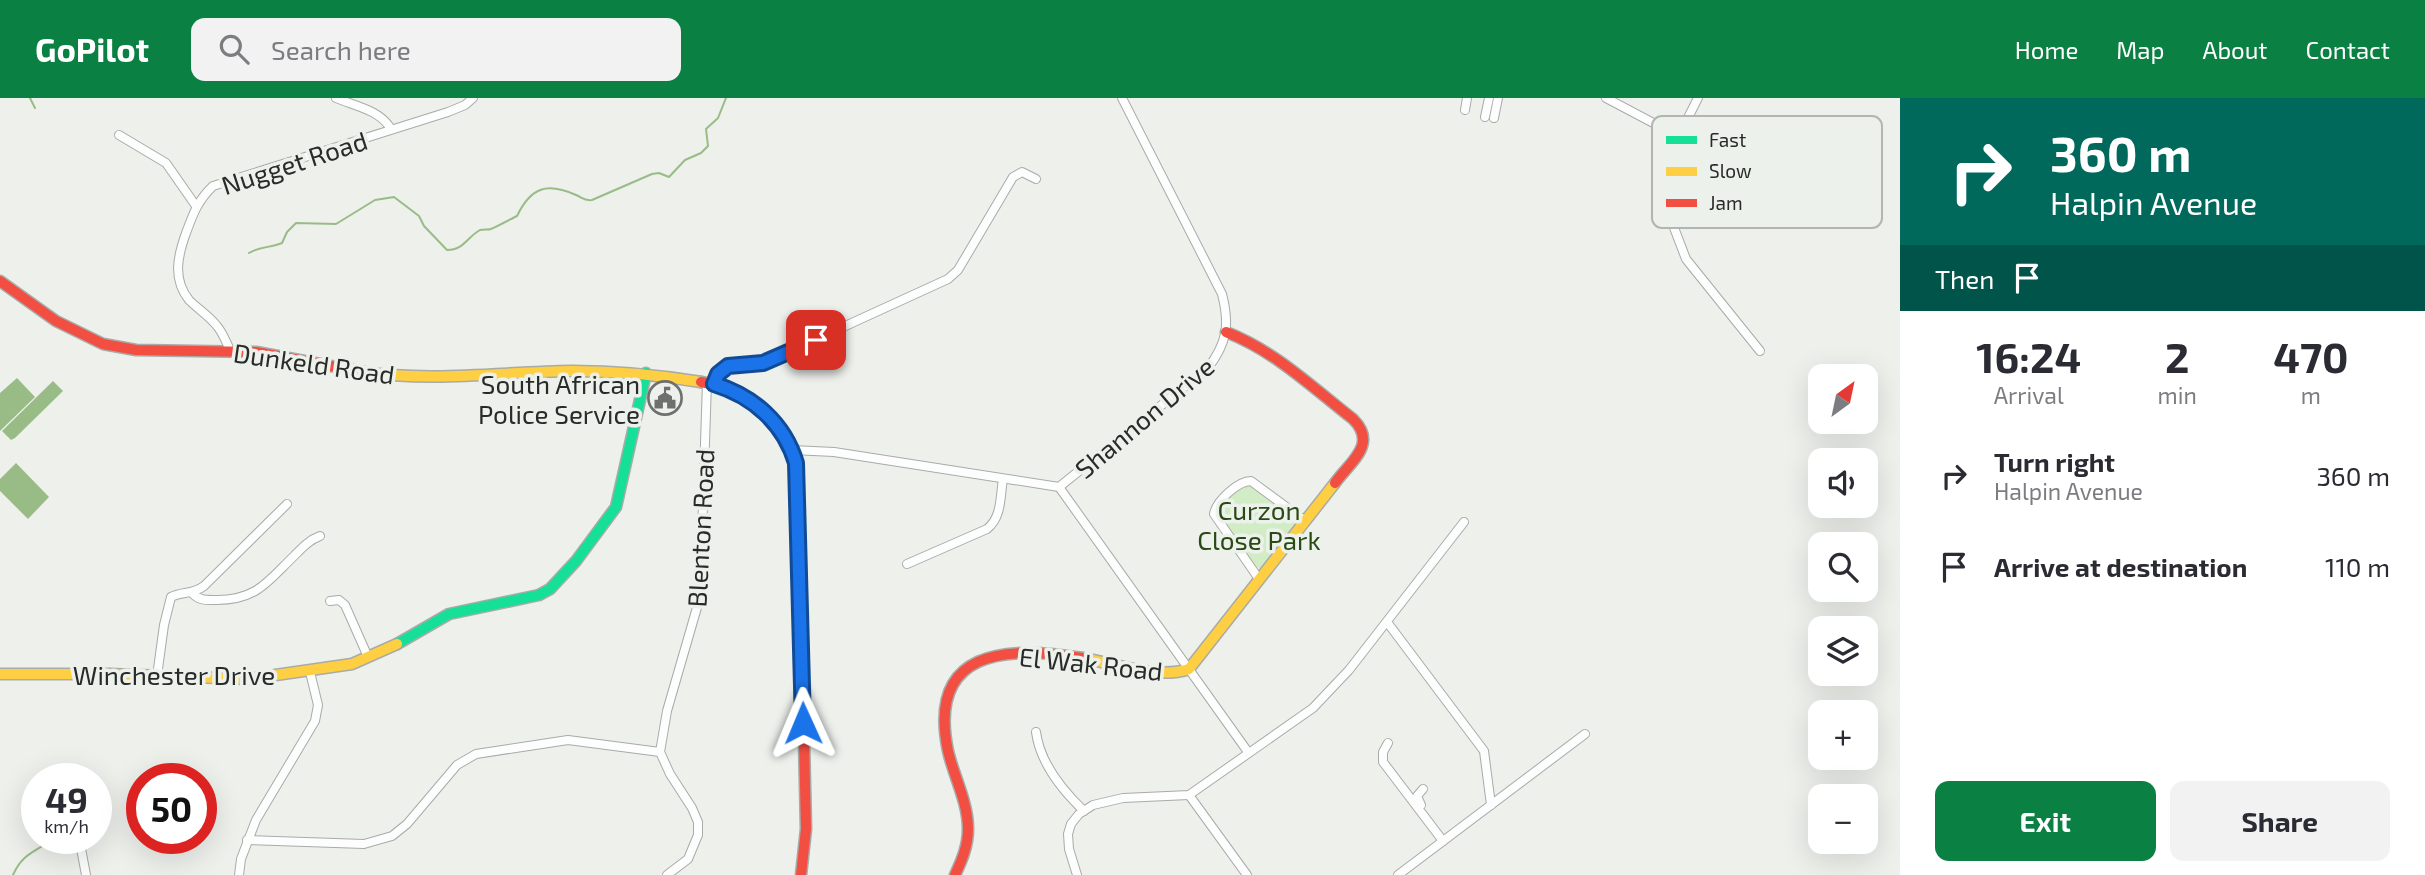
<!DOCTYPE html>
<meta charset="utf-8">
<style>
body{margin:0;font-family:"Exo 2",sans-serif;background:#f2f2f3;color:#2b2b33;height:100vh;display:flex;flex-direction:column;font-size:26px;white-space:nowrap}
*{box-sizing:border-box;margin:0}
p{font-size:23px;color:#7c7c81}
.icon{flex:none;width:38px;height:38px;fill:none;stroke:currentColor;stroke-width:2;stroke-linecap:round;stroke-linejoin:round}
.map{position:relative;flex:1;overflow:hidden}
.panel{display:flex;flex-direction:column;background:#fff;width:525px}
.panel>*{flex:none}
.hud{background:#00695c;color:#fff;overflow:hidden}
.needle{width:46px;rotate:33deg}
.controls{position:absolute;left:1808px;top:266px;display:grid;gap:14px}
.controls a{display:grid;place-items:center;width:70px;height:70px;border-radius:14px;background:#fff;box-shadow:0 7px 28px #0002;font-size:35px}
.speed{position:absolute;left:21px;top:665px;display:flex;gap:14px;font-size:35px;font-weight:700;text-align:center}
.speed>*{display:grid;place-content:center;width:91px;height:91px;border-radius:50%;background:#fff;box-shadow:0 7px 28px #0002;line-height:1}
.speed small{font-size:18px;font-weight:400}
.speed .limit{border:10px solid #d22;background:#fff;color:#111}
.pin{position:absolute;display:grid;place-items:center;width:60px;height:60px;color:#fff;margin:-30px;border-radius:14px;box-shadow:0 4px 10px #0006}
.me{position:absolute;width:77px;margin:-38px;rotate:359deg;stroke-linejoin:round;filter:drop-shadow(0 0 5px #0008)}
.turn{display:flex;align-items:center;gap:24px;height:147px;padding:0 35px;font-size:32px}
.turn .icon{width:91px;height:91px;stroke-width:2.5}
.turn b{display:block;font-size:49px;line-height:60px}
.then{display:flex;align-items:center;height:66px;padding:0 35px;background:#0003;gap:14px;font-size:26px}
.eta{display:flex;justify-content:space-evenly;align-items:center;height:119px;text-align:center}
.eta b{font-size:42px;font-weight:700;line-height:49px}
.action{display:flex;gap:14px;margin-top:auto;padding:14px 35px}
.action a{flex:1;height:80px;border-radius:14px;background:#0b8043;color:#fff;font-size:28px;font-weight:700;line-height:80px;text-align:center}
.action a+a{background:#f2f2f3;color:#2b2b33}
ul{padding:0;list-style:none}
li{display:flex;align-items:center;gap:21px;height:91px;padding:0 35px}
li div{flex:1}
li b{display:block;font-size:26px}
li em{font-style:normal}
header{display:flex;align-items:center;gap:42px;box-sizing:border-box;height:98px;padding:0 35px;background:#0b8043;color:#fff}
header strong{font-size:33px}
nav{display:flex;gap:38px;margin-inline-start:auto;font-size:24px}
.search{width:490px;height:63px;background:#f2f2f3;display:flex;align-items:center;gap:18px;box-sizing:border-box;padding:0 24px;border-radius:14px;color:#7c7c81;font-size:26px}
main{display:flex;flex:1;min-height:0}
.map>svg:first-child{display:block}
.green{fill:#d2ecc6}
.water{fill:#99bc86}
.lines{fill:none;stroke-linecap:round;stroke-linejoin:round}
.stream{stroke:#99bc86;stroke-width:2}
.street-casing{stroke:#a9aba8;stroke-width:10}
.fast-casing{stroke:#a9aba8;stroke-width:13}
.slow-casing{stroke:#a9aba8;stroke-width:13}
.jam-casing{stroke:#a9aba8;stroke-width:13}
.street{stroke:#fcfdfc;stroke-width:8}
.fast{stroke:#16e098;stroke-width:10}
.slow{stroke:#ffcf43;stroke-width:10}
.jam{stroke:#f24e42;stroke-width:10}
.route-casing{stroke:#114b97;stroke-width:18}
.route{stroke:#1a73e8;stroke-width:12}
.labels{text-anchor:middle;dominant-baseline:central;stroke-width:7;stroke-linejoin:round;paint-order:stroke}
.street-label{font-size:26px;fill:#292b29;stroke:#edf1eb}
.poi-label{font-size:26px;fill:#292b29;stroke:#edf1eb;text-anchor:end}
.park-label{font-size:26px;fill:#2a4a15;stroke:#edf1eb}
.key{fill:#edf1eb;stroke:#b2b6b1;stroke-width:2}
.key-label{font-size:19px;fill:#292b29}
</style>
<header>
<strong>GoPilot</strong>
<div class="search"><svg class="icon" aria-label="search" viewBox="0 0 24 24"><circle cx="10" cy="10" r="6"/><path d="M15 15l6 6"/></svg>Search here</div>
<nav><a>Home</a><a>Map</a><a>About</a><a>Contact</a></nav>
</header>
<main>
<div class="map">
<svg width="1900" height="777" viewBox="0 0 1900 777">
<rect width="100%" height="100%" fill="#eef0ec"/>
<polygon class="green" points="1245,385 1253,385 1293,416 1296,425 1261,471 1255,468 1217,416 1218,410"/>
<g class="water">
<polygon points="17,280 35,299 0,333 0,295"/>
<polygon points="53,283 63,293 15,340 11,342 2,333"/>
<polygon points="16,365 49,399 28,421 0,393 0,381"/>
</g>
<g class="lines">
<g class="stream">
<polyline points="30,0 35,10"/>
<path d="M 249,155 C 260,148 271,150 282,145 L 287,134 L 296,125 L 336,126 L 375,102 L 394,99 L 419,118 L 424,128 L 447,152 C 464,152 466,140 480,132 C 484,131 488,132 491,131 C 496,129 511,121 517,118 C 531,89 547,84 576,97 C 583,100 584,103 592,102 L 652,76 L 659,75 L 669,79 L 685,62 L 701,55 L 708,48 L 706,31 L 718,20 L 726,0"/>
<path d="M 13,777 C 23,754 36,755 53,740"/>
</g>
<g class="street-casing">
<g id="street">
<path d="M 336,0 C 355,8 380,12 391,31"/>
<polyline points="1606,0 1678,38"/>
<polyline points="1698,0 1663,69 1660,93 1686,161 1760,253"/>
<polyline points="1465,12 1467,0"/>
<polyline points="1485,19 1489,0"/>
<polyline points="1494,20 1498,0"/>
<polyline points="119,37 166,65 196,108"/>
<path d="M 230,252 C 226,244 223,235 217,228 C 209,218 198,211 189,202 C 172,181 178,157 186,135 C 193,116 198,102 213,88 L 448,14 L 465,7 L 473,0"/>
<polyline points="714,286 718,276 728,269 771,262 948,181 958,172 1013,79 1022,74 1036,81"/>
<path d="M 792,352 L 834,354 L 1059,389 L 1208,270 C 1227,245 1230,227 1222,196 L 1122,0"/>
<polyline points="1059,389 1248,654"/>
<path d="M 907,466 L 987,431 C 1002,419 1000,399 1003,381"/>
<path d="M 1259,481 L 1214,416 C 1216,403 1238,383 1251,383 L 1304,422"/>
<path d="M 192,495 C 199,503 207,502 217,502 C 257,502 268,483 294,458 C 302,450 309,442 320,438"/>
<polyline points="330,503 339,502 345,507 368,559"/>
<polyline points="1387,524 1484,653 1491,707"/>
<path d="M 157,578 L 164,527 L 171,499 C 182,493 192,497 204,488 L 287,406"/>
<path d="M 1036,634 C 1040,665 1062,692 1084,713"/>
<polyline points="1388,645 1383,654 1383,664 1443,743"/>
<polyline points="1189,697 1247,777"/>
<polyline points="1421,707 1417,698 1423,691"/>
<polyline points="79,740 86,777"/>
<polyline points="247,742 364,746 392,738 407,726 457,667 476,656 568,642 660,654"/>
<polyline points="239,777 241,761 256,722 315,623 318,607 310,574"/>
<polyline points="667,777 688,761 698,737 698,724 692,710 670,676 660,654 667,613 698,506 701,467 707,284"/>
<polyline points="1077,777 1069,751 1068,736 1071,726 1079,716 1093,707 1123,700 1189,697 1313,610 1349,572 1464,424"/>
<polyline points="1398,777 1585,636"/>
</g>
</g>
<g class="fast-casing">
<polyline id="fast" points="397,546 449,516 539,497 550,491 576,463 616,409 646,275"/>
</g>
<g class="slow-casing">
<g id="slow">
<path d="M 363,274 C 432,284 503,274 572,273 C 616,273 658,277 701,284"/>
<path d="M 1082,560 C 1115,565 1156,582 1189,571 L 1335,385"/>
<polyline points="0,576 109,576 248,581 352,566 397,546"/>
</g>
</g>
<g class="jam-casing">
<g id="jam">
<polyline points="0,183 56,223 103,246 136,252 256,254 363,274"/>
<path d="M 1226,234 C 1275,253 1312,289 1353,321 C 1378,346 1351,363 1335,385"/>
<path d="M 701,284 C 752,293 788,327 798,378 L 806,731 L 801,777"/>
<path d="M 955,777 C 962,762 968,748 968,731 C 968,704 954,679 948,653 C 927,552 1005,547 1082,560"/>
</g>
</g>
<use href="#street" class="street"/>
<use href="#fast" class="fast"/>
<use href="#slow" class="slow"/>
<use href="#jam" class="jam"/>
</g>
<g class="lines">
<g class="route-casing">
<path id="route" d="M 803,625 L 796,365 C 784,325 753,298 714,286 L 718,276 L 728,268 L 763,265 L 816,242"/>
</g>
<use href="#route" class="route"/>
</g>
<defs>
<g id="civic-ring" transform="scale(1.75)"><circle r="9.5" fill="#edf1eb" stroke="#6e706d" stroke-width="1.5"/><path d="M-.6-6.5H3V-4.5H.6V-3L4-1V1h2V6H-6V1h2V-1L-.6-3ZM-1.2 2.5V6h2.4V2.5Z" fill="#6e706d"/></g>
</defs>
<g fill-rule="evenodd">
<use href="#civic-ring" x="665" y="300"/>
</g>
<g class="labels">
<g class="street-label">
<text transform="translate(294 64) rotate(-18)">Nugget Road</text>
<text transform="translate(314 265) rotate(8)">Dunkeld Road</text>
<text transform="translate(1144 319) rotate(-40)">Shannon Drive</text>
<text transform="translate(700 430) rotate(-87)">Blenton Road</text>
<text transform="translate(1091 565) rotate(6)">El Wak Road</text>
<text x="174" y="576">Winchester Drive</text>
</g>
<g class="poi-label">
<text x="640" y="285">South African<tspan x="640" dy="30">Police Service</tspan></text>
</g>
<g class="park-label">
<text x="1259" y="411">Curzon<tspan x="1259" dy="30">Close Park</tspan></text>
</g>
</g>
<rect x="1652" y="18" width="230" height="112" rx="10" class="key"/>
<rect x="1666" y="38" width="31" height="8" fill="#16e098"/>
<rect x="1666" y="69" width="31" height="9" fill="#ffcf43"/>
<rect x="1666" y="101" width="31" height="8" fill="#f24e42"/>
<g class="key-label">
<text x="1709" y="49">Fast</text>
<text x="1709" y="80">Slow</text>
<text x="1709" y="112">Jam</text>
</g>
</svg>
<div class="controls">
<a><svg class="needle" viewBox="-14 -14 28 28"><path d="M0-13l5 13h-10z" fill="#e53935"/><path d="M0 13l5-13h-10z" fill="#7c7c81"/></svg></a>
<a><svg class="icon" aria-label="sound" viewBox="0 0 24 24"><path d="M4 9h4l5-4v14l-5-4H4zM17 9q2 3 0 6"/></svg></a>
<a><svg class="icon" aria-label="search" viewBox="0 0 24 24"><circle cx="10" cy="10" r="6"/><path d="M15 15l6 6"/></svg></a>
<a><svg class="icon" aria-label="layers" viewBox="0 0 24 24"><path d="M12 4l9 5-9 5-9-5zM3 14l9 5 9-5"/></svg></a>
<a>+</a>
<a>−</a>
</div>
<div class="speed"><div>49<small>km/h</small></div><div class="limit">50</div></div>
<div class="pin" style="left:816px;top:242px;background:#d93025"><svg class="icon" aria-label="arrive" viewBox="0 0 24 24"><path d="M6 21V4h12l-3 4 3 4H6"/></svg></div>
<svg class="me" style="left:803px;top:625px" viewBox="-20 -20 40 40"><path d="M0-17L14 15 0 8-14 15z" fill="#1a73e8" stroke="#fff" stroke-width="4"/></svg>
</div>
<section class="panel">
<div class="hud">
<div class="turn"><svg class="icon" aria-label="right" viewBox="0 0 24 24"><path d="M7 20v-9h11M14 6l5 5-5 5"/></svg><div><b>360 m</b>Halpin Avenue</div></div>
<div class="then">Then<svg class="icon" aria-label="arrive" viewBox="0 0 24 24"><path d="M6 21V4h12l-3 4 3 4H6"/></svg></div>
</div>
<div class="eta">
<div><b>16:24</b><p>Arrival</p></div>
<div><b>2</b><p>min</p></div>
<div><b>470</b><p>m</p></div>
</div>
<ul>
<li><svg class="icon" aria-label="right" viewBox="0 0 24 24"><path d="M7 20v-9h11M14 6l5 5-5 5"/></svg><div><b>Turn right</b><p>Halpin Avenue</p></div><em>360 m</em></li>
<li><svg class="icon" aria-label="arrive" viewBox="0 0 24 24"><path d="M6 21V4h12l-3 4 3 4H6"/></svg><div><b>Arrive at destination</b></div><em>110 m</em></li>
</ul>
<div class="action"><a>Exit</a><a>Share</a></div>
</section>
</main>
